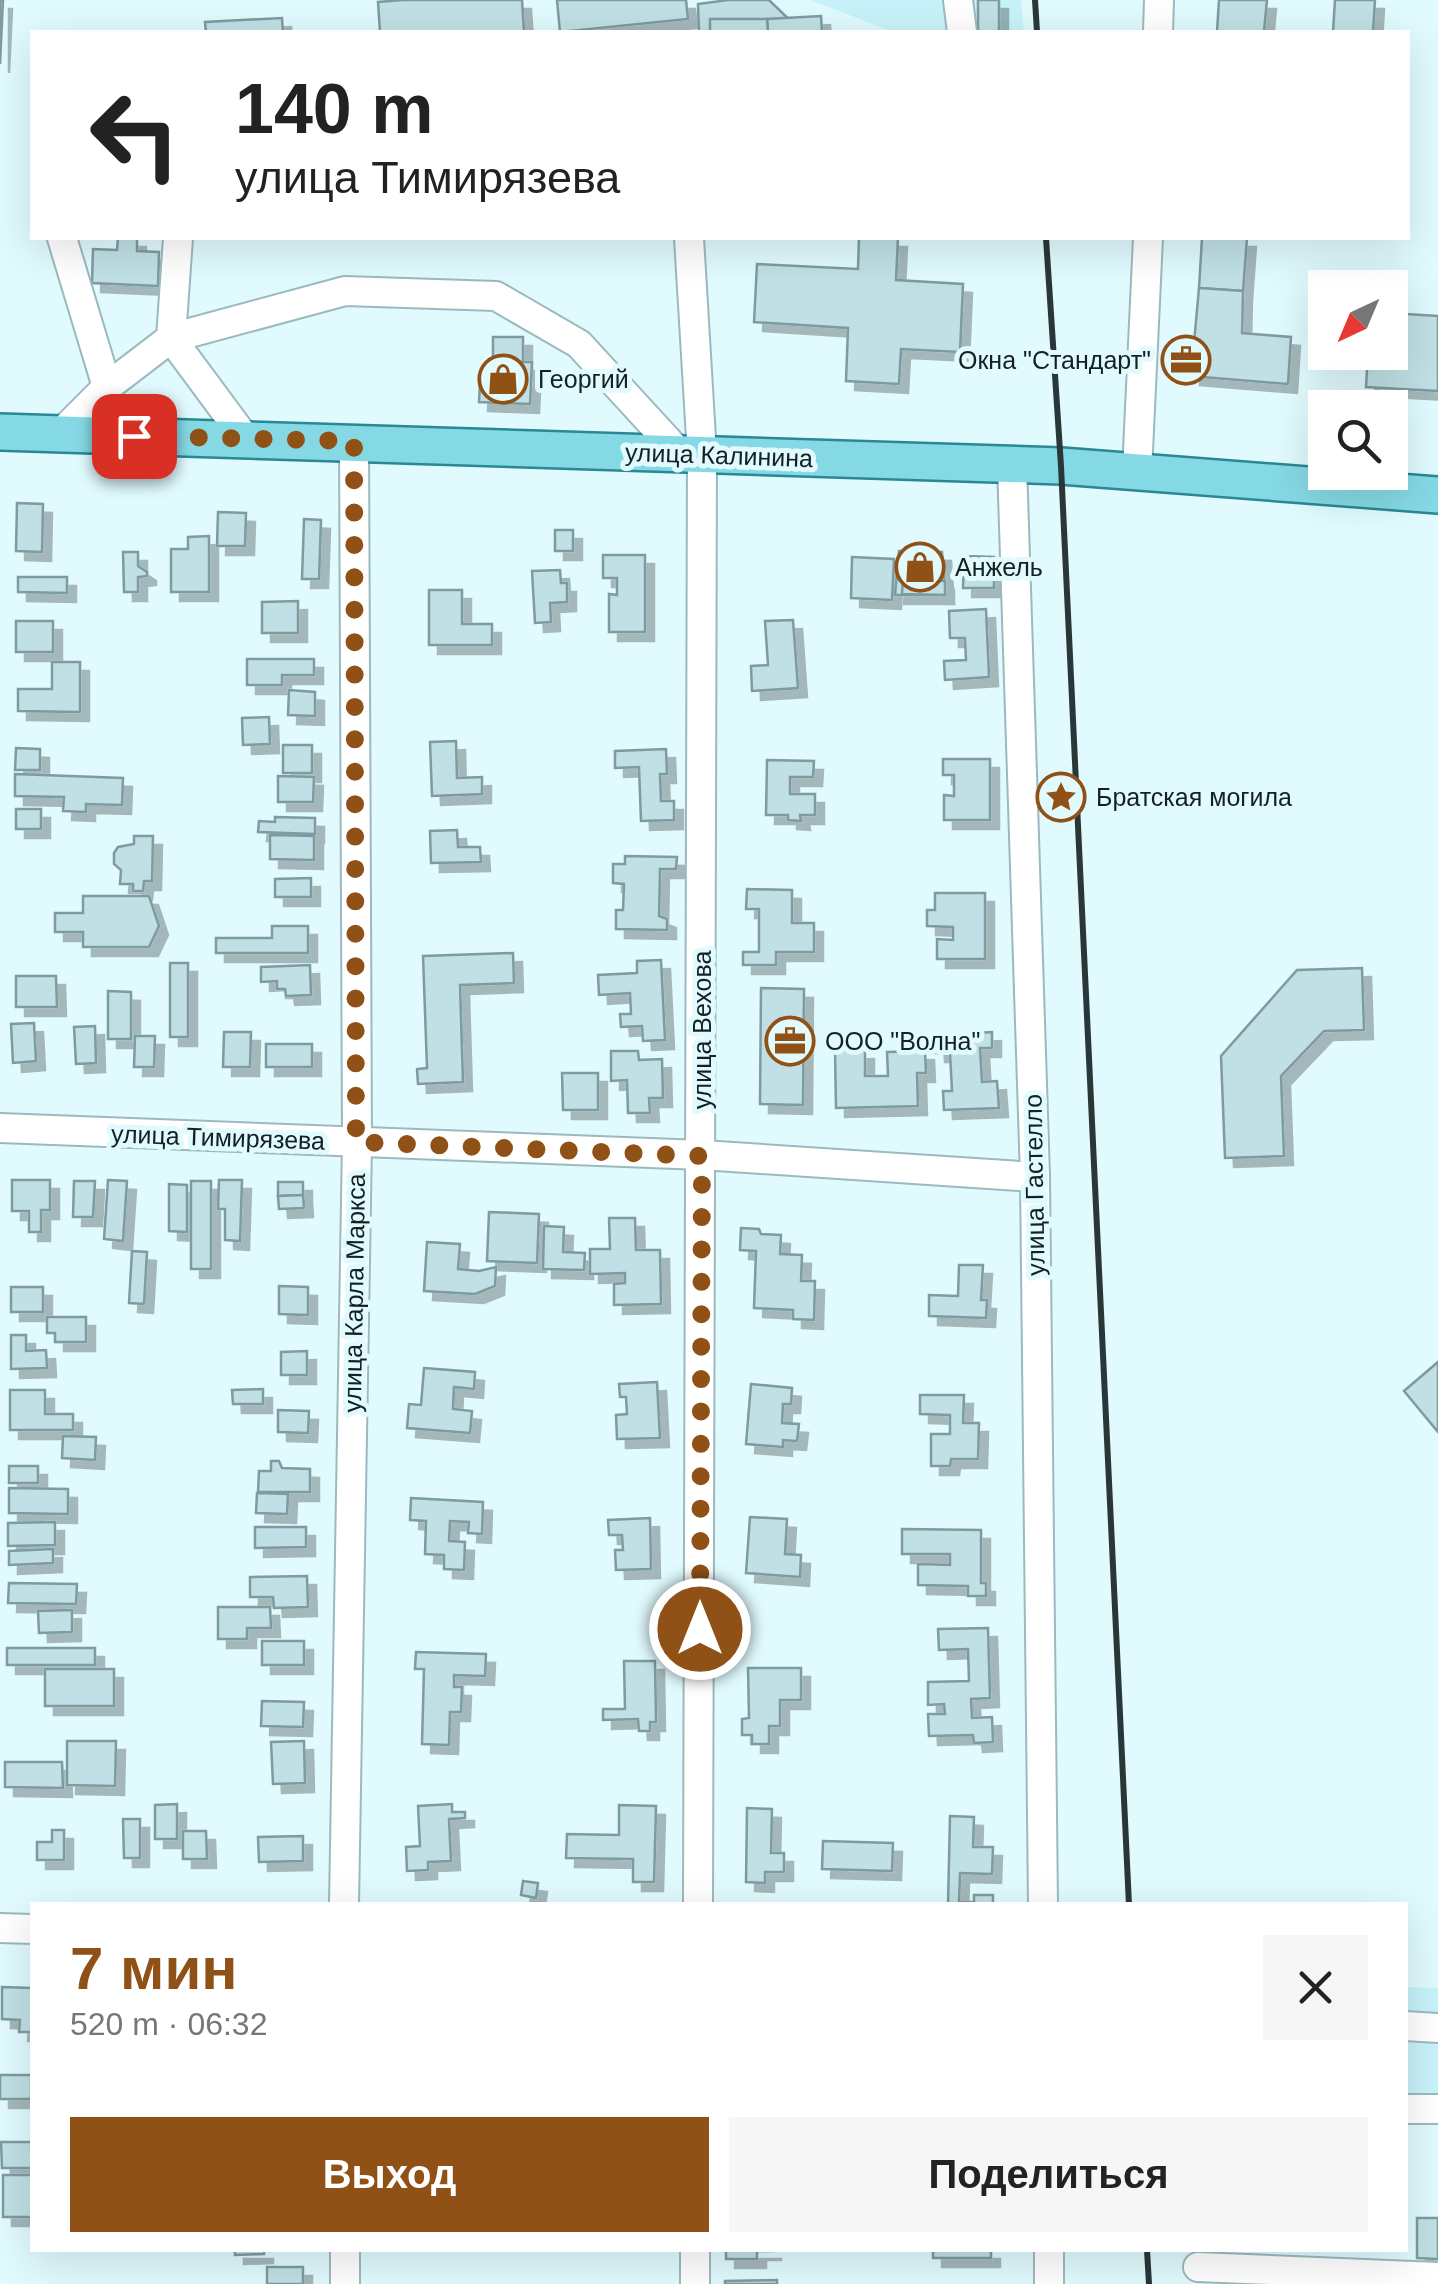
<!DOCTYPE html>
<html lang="ru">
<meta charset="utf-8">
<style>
body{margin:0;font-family:Helvetica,sans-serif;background:#f6f6f6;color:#222;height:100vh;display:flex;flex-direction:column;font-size:38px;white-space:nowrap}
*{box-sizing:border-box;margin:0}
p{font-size:32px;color:#767676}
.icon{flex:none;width:55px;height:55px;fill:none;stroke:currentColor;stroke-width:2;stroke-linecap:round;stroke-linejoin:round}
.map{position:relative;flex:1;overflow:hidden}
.details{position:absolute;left:30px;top:1902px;width:1378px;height:350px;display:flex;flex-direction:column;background:#fff;border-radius:0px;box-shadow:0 10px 40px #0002}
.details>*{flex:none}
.top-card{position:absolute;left:30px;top:30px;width:1380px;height:210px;border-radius:0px;box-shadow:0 10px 40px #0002;background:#fff;color:#222;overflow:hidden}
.needle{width:65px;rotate:224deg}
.controls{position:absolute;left:1308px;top:270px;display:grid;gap:20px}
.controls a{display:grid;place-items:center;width:100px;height:100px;border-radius:0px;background:#fff;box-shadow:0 10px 40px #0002;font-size:50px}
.pin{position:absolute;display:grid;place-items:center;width:85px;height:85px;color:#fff;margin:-42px;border-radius:20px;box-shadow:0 5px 15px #0006}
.me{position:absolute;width:110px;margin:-55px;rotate:0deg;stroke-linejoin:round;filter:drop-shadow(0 0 8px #0008)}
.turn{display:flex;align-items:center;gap:35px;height:210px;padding:0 40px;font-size:45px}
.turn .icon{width:130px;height:130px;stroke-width:2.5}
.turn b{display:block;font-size:70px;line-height:85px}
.round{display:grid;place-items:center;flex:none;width:105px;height:105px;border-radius:0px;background:#f6f6f6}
.head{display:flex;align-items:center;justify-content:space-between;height:170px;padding:0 40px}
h1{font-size:60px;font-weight:700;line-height:75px;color:#905117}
.button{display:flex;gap:20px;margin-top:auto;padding:20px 40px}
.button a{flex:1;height:115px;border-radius:0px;background:#905117;color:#fff;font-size:40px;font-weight:700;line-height:115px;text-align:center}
.button a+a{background:#f6f6f6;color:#222}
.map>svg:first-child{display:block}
.built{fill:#c8f2f9}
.building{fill:#c0e0e5;stroke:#7d9ba0;stroke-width:2.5;filter:url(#shadow)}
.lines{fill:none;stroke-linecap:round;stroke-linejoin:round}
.minor-casing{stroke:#9bbabf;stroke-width:32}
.major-casing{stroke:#298894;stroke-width:40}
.minor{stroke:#fff;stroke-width:28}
.major{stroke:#85d9e4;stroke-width:35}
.rail{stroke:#293739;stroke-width:6}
.route{stroke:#905117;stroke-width:18;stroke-dasharray:0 32.4}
.labels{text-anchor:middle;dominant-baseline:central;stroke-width:10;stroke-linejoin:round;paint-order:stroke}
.poi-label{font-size:25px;fill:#142022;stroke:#e0fafe;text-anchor:start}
.street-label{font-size:25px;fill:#142022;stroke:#e0fafe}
</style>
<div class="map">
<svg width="1438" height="2284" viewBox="0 0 1438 2284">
<defs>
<filter id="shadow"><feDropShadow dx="9" dy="9" stdDeviation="0" flood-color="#0004"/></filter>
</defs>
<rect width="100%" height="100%" fill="#e0fafe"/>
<g class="built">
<polygon points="811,0 1021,0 1024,32 893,32"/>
<polygon points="1405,1987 1438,1988 1438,2115 1405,2115"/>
</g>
<g class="building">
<polygon points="0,0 3,0 0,64"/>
<polygon points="403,0 522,0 524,32 380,32 378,2"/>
<polygon points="557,0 686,0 688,19 560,32"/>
<polygon points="728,0 769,0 802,32 699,32 698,4"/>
<rect x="978" y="0" width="21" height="32"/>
<polygon points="1219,0 1267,0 1264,31 1272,32 1217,32"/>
<polygon points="1335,0 1375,0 1373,32 1333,32"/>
<polygon points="821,16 822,32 768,32 767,19"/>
<polygon points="282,18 283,32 206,32 205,22"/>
<polygon points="710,19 767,19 768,32 710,32"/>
<polygon points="118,238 137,238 137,251 159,252 158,286 92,283 93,249 117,250"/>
<polygon points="859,238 898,238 896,280 963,284 960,352 901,349 899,384 846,381 848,328 754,322 757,264 858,269"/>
<polygon points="1202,238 1247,238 1243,291 1199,288"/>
<polygon points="1199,288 1243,291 1242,333 1291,337 1288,384 1191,376"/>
<polygon points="1390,313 1438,316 1438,391 1366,387 1368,352 1390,352"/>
<rect x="493" y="337" width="30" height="25"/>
<polygon points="493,362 532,362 530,404 479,402 480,385 493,386"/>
<polygon points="17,503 43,504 42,552 16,551"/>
<polygon points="218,512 246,513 245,546 217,546"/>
<polygon points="304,519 321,520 319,579 302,579"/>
<rect x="555" y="530" width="18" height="21"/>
<polygon points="209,536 209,592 171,592 171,549 188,549 188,537"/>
<polygon points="899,551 942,552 945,595 895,595"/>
<polygon points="123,552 138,552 138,566 147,572 147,576 138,577 138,592 124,592"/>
<polygon points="603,555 645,555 645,632 609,632 609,594 617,595 617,578 603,578"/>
<polygon points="964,556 994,557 994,588 963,588"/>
<polygon points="852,557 894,559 892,600 851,598"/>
<polygon points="904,559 924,560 924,580 945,581 945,595 902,594"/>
<polygon points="560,570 561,583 567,583 567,602 550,603 551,622 535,623 532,571"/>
<polygon points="18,577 67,577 67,593 18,592"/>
<polygon points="429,590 462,590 462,624 492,624 492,645 429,645"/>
<polygon points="298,601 298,633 262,633 262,602"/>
<polygon points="986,609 989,677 945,680 944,661 966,660 965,638 950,638 949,611"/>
<polygon points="793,620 798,688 752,691 751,666 768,665 765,621"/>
<rect x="16" y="621" width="37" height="31"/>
<polygon points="247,659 314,659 314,675 282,675 282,685 247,685"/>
<polygon points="52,662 80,662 80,712 18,711 18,689 52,689"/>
<polygon points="289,690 315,692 315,716 288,715"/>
<polygon points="269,717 270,744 243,745 242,718"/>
<polygon points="456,741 457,778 482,777 482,794 432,796 430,742"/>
<rect x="283" y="745" width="29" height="28"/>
<polygon points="16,748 40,749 40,770 15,770"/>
<polygon points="666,749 667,774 660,774 661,801 674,801 674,820 641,821 639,767 615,768 615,751"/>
<polygon points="943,759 990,759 990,820 944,820 944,795 954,796 954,775 943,775"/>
<polygon points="767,760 814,761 813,777 790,777 790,794 815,794 815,815 800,815 801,821 788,820 788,815 766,815"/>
<polygon points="15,774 123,778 122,805 86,804 86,812 63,811 64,797 15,796"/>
<polygon points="278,776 314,777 313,802 278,802"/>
<rect x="16" y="809" width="25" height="20"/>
<polygon points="275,817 315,818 315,834 258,832 259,821 275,822"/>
<polygon points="457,830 458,847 480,847 481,862 431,863 430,831"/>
<polygon points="270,835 314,836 314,860 270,859"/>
<polygon points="134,836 153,836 152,881 144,881 143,891 133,891 133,884 120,884 121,870 114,864 114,853 118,847 134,844"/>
<polygon points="625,856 677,857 676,869 660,869 659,916 667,919 667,930 616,929 616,910 623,910 624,884 613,883 613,864 625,864"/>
<polygon points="311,878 311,897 275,897 275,879"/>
<polygon points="747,889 792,890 792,923 814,923 814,952 776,952 776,965 743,965 743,952 759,952 759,909 746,909"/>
<polygon points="935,893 985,893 985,959 937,959 937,939 953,940 953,927 927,926 927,910 935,910"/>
<polygon points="83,896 149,896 159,926 149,947 83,947 83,932 55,932 55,913 83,913"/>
<polygon points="272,926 308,926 308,953 216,953 216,938 272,938"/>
<polygon points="513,953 514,983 460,985 463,1082 418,1084 417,1069 427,1068 423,956"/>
<polygon points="661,960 665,1040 643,1041 642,1026 621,1027 620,1014 631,1014 630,993 599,995 598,975 637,973 637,961"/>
<rect x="170" y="963" width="18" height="74"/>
<polygon points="310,965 311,995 286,996 285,989 277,989 277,981 261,982 261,967"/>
<polygon points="1362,968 1364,1030 1324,1031 1281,1076 1284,1156 1225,1158 1221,1056 1297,970"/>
<polygon points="16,976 56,976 57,1007 16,1007"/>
<polygon points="761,988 804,989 803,1105 760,1104"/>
<polygon points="108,991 131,992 131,1039 108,1039"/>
<polygon points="34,1023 36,1061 13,1063 11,1024"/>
<polygon points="95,1026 96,1063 76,1064 74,1027"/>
<polygon points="224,1032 251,1032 250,1067 223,1067"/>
<polygon points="992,1032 992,1048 980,1048 982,1082 997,1081 999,1108 944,1110 943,1091 952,1091 950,1053 936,1053 935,1035"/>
<polygon points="135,1036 155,1036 154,1067 134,1067"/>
<rect x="266" y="1044" width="46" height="23"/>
<polygon points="865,1050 865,1076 888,1076 887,1052 925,1051 926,1073 917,1073 918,1106 836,1108 835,1051"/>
<polygon points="611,1051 638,1051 639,1060 662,1059 663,1098 649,1098 650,1113 628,1113 627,1080 611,1081"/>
<polygon points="562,1073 598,1073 598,1110 563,1110"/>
<polygon points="12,1180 50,1180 50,1210 41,1210 41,1232 29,1232 29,1211 12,1211"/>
<polygon points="108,1180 127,1181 123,1241 104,1239"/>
<polygon points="219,1180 242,1180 240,1241 225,1240 225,1209 218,1209"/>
<polygon points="74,1181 95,1181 93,1217 73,1217"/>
<rect x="191" y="1181" width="20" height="88"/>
<polygon points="278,1182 303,1182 303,1195 278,1196"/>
<polygon points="169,1184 187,1185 187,1232 169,1231"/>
<polygon points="303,1195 304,1208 279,1209 278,1196"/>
<polygon points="489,1212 539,1214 537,1263 487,1261"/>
<polygon points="609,1218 635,1218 636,1250 660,1250 661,1304 614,1305 614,1284 625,1283 625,1273 590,1274 590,1249 610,1249"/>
<polygon points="544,1226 564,1227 563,1252 585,1253 584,1270 543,1269"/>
<polygon points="741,1228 759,1229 761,1234 781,1235 780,1254 802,1255 801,1281 815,1281 814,1320 793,1319 793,1310 754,1308 756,1251 740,1250"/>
<polygon points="427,1242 460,1244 458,1269 479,1271 496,1267 495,1286 475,1294 424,1291"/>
<polygon points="132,1251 147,1252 144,1304 129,1303"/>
<polygon points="959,1265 983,1265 981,1300 987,1300 986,1318 929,1316 929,1295 958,1296"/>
<polygon points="279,1286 308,1287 308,1315 279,1314"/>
<rect x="11" y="1287" width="32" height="25"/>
<polygon points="47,1317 86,1317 86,1342 55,1342 55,1333 47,1333"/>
<polygon points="11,1335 26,1335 26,1351 46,1350 47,1368 11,1369"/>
<polygon points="307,1351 307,1375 281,1375 281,1352"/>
<polygon points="1438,1362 1438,1432 1404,1391"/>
<polygon points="424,1368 475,1372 474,1389 454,1387 453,1409 472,1411 470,1433 407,1428 409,1404 421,1405"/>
<polygon points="657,1382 660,1438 617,1439 616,1415 627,1414 626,1397 620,1397 619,1384"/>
<polygon points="751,1384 792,1388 791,1404 783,1404 782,1423 799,1424 797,1441 783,1440 783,1447 746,1444"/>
<polygon points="263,1389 263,1404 233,1404 232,1390"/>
<polygon points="10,1390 45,1390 45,1414 73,1414 73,1430 10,1430"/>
<polygon points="920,1395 964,1395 963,1423 979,1423 978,1459 951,1459 950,1466 931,1466 931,1434 950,1434 950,1415 920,1414"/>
<polygon points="278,1410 309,1411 308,1433 278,1432"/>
<polygon points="63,1436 96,1437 95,1460 62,1458"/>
<polygon points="271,1461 279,1461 282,1468 310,1469 310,1492 258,1492 259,1471 271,1471"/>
<rect x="9" y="1466" width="29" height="17"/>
<polygon points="9,1488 68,1489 68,1514 9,1513"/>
<polygon points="257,1493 288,1494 287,1514 256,1513"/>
<polygon points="411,1498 483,1502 482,1534 468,1533 469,1522 450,1521 449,1541 465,1542 464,1570 444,1569 444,1555 425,1554 426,1521 410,1520"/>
<polygon points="750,1517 787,1519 785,1554 801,1555 800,1577 746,1573"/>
<polygon points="650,1518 651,1569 616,1570 615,1550 623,1550 622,1535 609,1535 608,1520"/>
<polygon points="55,1522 55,1545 8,1546 8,1523"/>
<polygon points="255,1527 306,1527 306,1547 255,1548"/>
<polygon points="902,1529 981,1530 981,1583 986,1583 986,1596 968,1596 968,1586 918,1585 918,1564 950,1565 950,1554 902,1554"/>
<polygon points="53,1549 53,1563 9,1565 9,1551"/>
<polygon points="307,1576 308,1607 274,1608 273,1597 250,1597 250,1577"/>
<polygon points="9,1583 77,1584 76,1604 8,1603"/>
<polygon points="218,1607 270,1607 271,1628 247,1628 247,1639 218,1639"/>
<polygon points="72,1610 72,1632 39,1633 38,1611"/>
<polygon points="988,1628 990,1698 971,1699 972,1718 992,1717 993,1742 974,1743 973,1735 929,1736 928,1714 945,1714 944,1704 928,1705 928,1682 969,1681 968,1649 939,1650 938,1629"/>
<rect x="262" y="1641" width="42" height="24"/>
<rect x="7" y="1648" width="88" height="17"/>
<polygon points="416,1652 486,1654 485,1676 454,1675 454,1687 462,1687 461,1712 450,1712 449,1745 422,1744 424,1669 415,1669"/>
<polygon points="624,1661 655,1661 656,1722 650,1722 650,1731 639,1731 638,1719 603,1720 603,1709 625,1709"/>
<polygon points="748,1668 801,1668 801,1700 780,1700 780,1726 769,1726 769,1744 752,1744 752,1735 742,1735 742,1719 749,1718"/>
<rect x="45" y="1669" width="69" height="37"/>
<polygon points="262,1701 304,1702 303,1727 261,1726"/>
<polygon points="67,1741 116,1741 115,1786 67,1785"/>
<polygon points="304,1741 305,1783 273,1784 271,1742"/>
<polygon points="5,1762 62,1762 63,1788 5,1787"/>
<polygon points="177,1804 177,1839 155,1839 155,1805"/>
<polygon points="452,1804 452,1812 465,1812 465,1818 449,1819 451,1861 428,1862 428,1870 407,1871 406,1847 420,1846 418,1806"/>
<polygon points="619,1805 656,1806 654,1882 633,1882 633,1859 566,1858 567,1834 619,1835"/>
<polygon points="747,1808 772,1809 771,1853 784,1853 784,1872 765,1872 765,1883 746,1882"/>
<polygon points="950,1816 974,1817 973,1847 993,1847 992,1874 960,1873 959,1902 974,1902 974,1895 993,1895 993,1905 948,1905"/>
<polygon points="123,1819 140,1819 140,1858 124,1858"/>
<polygon points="52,1830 64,1830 64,1860 37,1860 37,1842 52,1842"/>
<polygon points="183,1831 206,1831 207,1859 183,1859"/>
<polygon points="303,1836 303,1861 259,1862 258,1837"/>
<polygon points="823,1841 893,1843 892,1871 822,1869"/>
<polygon points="523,1881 538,1883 536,1898 521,1895"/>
<polygon points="2,1987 32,1988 32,2032 19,2032 20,2020 2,2019"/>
<rect x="0" y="2075" width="31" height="24"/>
<polygon points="1,2142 31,2142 32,2168 2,2168"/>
<rect x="3" y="2175" width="29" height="42"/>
<polygon points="1417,2218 1438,2218 1438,2259 1417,2258"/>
<polygon points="235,2250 264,2250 264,2254 235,2255"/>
<polygon points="726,2250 772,2250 772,2251 757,2251 757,2259 726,2259"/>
<rect x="933" y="2250" width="58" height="8"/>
<rect x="267" y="2267" width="36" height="17"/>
<polygon points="777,2280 777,2284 725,2284 725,2281"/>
</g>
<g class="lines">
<g class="minor-casing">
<g id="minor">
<polyline points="958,0 962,32"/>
<polyline points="1158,32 1159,0"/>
<polyline points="62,238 107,387"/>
<polyline points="178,238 171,338 245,438"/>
<polyline points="689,238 702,455 698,1905"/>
<polyline points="60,434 107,387 171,338 345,291 496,296 579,344 680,454"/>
<polyline points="1012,464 1035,1177 1043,1905"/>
<polyline points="1137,472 1148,238"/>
<polyline points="0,1128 702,1155 1035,1177"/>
<polyline points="344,1905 357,1142 354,441"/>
<polyline points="0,1928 32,1929"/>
<polyline points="1405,2026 1438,2028"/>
<polyline points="1405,2109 1438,2109"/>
<polyline points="345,2250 345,2284"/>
<polyline points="1049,2250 1049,2284"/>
<polyline points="1198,2267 1438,2277"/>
<polyline points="695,2284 695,2250"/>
</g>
</g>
<g class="major-casing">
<polyline id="major" points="0,432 1061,466 1438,495"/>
</g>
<use href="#minor" class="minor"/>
<use href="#major" class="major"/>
<g class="rail">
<polyline points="1035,0 1037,32"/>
<polyline points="1046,238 1061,466 1129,1905"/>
<polyline points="1147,2250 1149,2284"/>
</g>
</g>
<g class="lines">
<polyline class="route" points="134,436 354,441 356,1142 702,1156 700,1629"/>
</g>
<defs>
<g id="office-ring" transform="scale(2.5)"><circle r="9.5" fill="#e0fafe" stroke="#905117" stroke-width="1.5"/><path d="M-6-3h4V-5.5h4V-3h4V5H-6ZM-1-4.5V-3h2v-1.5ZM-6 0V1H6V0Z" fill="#905117"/></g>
<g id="shop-ring" transform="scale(2.5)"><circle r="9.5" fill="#e0fafe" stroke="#905117" stroke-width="1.5"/><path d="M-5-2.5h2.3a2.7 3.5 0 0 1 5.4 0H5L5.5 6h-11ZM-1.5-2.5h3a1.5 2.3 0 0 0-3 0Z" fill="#905117"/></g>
<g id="sight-ring" transform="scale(2.5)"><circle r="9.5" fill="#e0fafe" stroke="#905117" stroke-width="1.5"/><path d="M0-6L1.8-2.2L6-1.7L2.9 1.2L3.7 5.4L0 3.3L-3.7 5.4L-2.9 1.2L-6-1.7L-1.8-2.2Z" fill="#905117"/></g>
</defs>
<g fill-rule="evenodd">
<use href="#office-ring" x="1186" y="360"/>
<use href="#shop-ring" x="503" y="379"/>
<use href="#shop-ring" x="920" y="567"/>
<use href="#sight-ring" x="1061" y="797"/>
<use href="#office-ring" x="790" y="1041"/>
</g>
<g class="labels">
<g class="poi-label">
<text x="1151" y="360" text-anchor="end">Окна "Стандарт"</text>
<text x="538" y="379">Георгий</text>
<text x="955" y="567">Анжель</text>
<text x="1096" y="797">Братская могила</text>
<text x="825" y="1041">ООО "Волна"</text>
</g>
<g class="street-label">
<text transform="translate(719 455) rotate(2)">улица Калинина</text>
<text transform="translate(702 1030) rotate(-90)">улица Вехова</text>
<text transform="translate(218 1137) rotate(2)">улица Тимирязева</text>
<text transform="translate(1034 1185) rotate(-91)">улица Гастелло</text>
<text transform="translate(354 1293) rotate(-89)">улица Карла Маркса</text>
</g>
</g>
</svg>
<div class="controls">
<a><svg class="needle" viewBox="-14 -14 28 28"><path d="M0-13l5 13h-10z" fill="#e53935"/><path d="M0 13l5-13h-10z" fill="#767676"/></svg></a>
<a><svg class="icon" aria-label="search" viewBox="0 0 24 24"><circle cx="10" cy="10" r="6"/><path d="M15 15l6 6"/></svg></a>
</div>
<div class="pin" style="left:134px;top:436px;background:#d93025"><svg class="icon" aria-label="arrive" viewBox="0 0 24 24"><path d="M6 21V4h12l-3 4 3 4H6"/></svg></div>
<svg class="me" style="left:700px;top:1629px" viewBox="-20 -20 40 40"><circle r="17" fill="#905117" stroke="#fff" stroke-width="3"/><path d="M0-11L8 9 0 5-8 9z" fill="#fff"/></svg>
<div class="top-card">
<div class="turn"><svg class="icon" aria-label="left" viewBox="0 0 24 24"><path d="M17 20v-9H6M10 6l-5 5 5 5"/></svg><div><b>140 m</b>улица Тимирязева</div></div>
</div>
<section class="details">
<div class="head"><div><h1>7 мин</h1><p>520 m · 06:32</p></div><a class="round"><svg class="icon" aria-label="close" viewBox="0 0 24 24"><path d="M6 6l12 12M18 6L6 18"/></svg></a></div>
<div class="button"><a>Выход</a><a>Поделиться</a></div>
</section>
</div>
